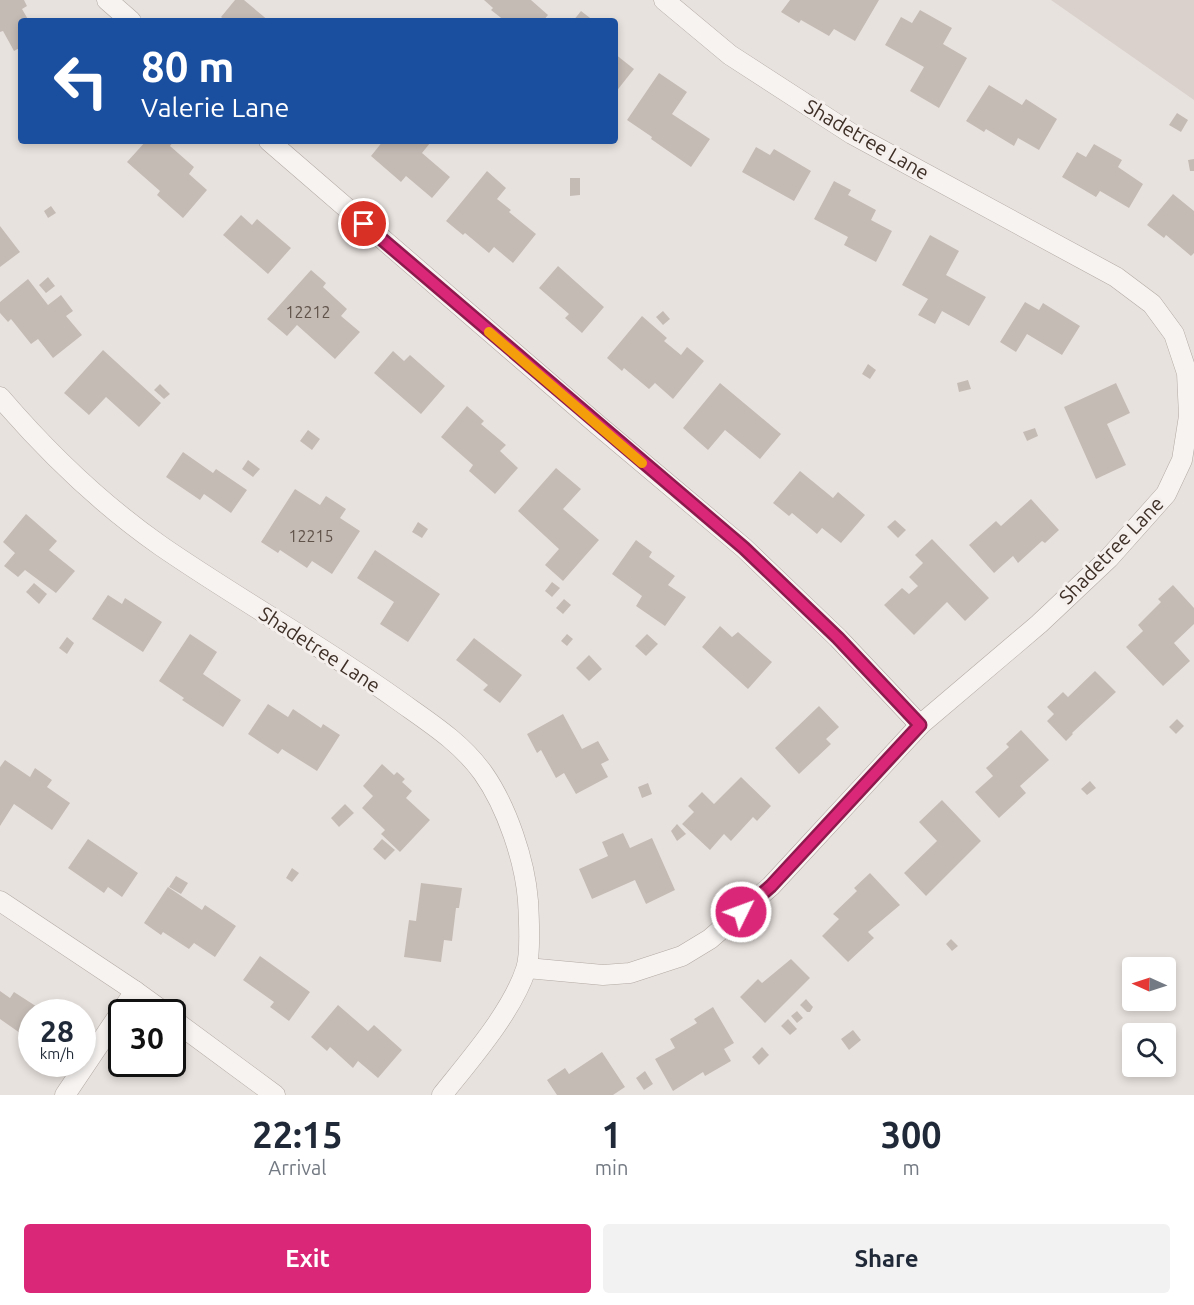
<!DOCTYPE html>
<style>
body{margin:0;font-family:Ubuntu,sans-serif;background:#f2f2f3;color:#1f2937;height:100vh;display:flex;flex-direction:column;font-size:22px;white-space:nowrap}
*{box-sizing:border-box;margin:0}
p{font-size:20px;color:#747a83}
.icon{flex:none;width:33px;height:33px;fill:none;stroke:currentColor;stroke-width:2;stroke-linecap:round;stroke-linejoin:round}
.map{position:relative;height:1095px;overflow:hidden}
.drawer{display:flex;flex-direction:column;background:#fff;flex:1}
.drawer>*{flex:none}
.hud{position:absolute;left:18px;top:18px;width:600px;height:126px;border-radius:6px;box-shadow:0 3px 9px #0003;background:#1a4fa0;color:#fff;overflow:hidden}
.needle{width:39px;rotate:273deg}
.controls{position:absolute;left:1122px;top:957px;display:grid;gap:12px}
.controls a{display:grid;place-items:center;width:54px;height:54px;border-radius:6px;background:#fff;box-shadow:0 3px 9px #0003;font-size:30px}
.speed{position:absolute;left:18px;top:999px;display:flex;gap:12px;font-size:30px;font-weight:700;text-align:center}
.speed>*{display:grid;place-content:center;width:78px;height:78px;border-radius:50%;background:#fff;box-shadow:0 3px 9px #0003;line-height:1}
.speed small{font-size:15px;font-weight:400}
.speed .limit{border:3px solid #111;border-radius:9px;background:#fff;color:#111}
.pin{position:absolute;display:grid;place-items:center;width:51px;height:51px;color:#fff;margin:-26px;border:3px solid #fff;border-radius:50%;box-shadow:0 2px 6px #0007}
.me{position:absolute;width:66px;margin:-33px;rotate:48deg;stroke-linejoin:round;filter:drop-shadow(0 0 4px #0008)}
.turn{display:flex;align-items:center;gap:21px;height:126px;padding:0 24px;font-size:27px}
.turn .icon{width:78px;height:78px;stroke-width:2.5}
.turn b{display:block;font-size:42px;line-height:51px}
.eta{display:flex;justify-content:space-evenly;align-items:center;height:102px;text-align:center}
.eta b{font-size:36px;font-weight:700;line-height:42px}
.cta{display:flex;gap:12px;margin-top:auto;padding:12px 24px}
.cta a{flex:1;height:69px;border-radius:6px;background:#db2777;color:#fff;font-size:24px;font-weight:700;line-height:69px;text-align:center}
.cta a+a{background:#f2f2f3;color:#1f2937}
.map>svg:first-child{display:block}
.built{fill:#dad1cc}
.building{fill:#c5bbb5}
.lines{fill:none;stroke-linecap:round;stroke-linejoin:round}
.minor-casing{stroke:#b2a9a3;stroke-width:21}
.minor{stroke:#f6f3f1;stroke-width:20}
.route-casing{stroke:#8e194d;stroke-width:15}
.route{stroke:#db2777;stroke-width:10}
.slow{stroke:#f59e0b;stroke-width:10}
.labels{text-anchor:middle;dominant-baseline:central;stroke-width:6;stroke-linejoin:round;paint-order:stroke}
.number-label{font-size:16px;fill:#60534a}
.street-label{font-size:20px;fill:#3f3027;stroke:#f5f0ee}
</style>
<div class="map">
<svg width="1194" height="1095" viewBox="0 0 1194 1095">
<rect width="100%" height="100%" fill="#e8e2de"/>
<polygon class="built" points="1051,0 1194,0 1194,100"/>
<g class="building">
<polygon points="0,0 24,0 27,6 22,9 29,21 21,21 21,47 14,51 3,31 0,32"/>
<polygon points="235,0 244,0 269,21 226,21 221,17"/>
<polygon points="484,0 531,0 548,15 543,21 505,21 491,10 493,8"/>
<polygon points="790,0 879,0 855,41 834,29 829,36 801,20 799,23 781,12"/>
<polygon points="920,10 952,28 943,44 967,58 939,108 910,91 924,67 885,45 901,17 912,23"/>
<polygon points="581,11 594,21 573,21"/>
<polygon points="615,54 634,69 615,93"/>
<polygon points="659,73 687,92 672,114 710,139 691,167 651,139 652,137 627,120"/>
<polygon points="989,85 1022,105 1026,99 1057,119 1039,150 1018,138 1014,146 986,129 984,132 966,121"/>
<polygon points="1177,113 1188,120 1181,132 1169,125"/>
<polygon points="146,141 172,141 173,142 170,146 194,167 189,174 207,190 183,218 157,195 160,191 127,162"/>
<polygon points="383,141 428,141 430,143 422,153 450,177 432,198 406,176 401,182 371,156"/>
<polygon points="1094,144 1122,160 1118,167 1143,184 1129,208 1100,191 1096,197 1062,177 1077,152 1086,157"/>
<polygon points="756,147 770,155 774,149 811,171 794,201 742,172"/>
<polygon points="1194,159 1194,171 1190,171 1188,160"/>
<polygon points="487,171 506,188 497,199 511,210 509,212 536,234 513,263 494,247 489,253 465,233 463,235 446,221"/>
<polygon points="570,178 580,178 580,195 570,196"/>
<polygon points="834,181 851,190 848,195 876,210 871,220 892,231 876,262 844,245 848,237 814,219"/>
<polygon points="1173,194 1194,211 1194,253 1191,256 1166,235 1164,238 1147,225"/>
<polygon points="51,206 56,213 48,218 44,211"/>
<polygon points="241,215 252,225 257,219 291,248 268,274 223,235"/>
<polygon points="0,226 20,252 0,267"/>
<polygon points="930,235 959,251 946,275 986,297 969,326 942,311 935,324 918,315 928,299 902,285"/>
<polygon points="558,266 604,307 582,333 565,318 569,314 539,288"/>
<polygon points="311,270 326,283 323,287 347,309 341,316 360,332 335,359 297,325 287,336 267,319"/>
<polygon points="48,277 55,286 46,293 39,285"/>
<polygon points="28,279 48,305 61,295 73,311 66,316 82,335 53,358 38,339 31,344 11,319 8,322 0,313 0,302"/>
<polygon points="1025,302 1039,310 1043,303 1080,326 1062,355 1027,334 1016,352 1000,342"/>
<polygon points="663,311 670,319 663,325 656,317"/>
<polygon points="642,316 667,338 664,341 681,355 687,347 704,361 673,399 655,383 649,389 624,368 622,371 607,358"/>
<polygon points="103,350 161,403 139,427 106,397 89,415 64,393"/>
<polygon points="393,351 404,361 410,355 445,386 421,414 374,373"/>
<polygon points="868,364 876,370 870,379 862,374"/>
<polygon points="968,380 971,389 959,392 957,383"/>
<polygon points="720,383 781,434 760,459 725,430 708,450 683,428"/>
<polygon points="1116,383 1130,413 1107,424 1126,465 1096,479 1064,407"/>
<polygon points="160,384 170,394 164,399 154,390"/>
<polygon points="467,406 484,421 481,424 506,445 500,451 518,468 495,494 469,471 473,465 441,437"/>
<polygon points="1035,428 1038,436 1027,441 1023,432"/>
<polygon points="308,430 320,439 312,450 300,441"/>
<polygon points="183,452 213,473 216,469 247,490 231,513 204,494 200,500 166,477"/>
<polygon points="248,460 260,469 253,477 242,469"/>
<polygon points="556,468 581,489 563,509 599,540 563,581 545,565 559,549 518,511"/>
<polygon points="800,471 833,498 838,492 865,515 841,543 822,528 817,534 792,513 789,516 773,503"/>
<polygon points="295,489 320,505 326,496 346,509 340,518 360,531 332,574 312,561 307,568 280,550 278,553 261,542"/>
<polygon points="1031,499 1059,530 1045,543 1042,541 1018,563 1013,556 994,573 969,545 996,521 1001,526"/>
<polygon points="26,514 57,541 49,550 75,571 56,593 25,570 18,577 4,566 15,553 3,542"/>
<polygon points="895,520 906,530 898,538 887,527"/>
<polygon points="418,522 428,529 422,538 412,532"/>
<polygon points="932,539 989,598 965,621 947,602 914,635 884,605 902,588 909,594 918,586 909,577 923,563 915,555"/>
<polygon points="636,540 652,552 649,557 675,576 668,585 686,597 665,626 636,606 642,596 612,574"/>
<polygon points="375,550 440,594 408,642 380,624 394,602 357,578"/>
<polygon points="552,582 560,588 552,597 545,591"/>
<polygon points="34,583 47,594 39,604 26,592"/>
<polygon points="1173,585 1194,608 1194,624 1174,643 1190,661 1163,686 1126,647 1143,631 1138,625 1161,602 1158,599"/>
<polygon points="108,595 122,604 125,598 162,622 143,652 92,619"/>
<polygon points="564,599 571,605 563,614 556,608"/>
<polygon points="720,626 732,637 738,632 772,662 748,689 702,647"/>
<polygon points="190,634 217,652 203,674 241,700 223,727 182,700 184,698 159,681"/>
<polygon points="567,634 573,639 567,646 561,641"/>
<polygon points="647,634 658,644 646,656 635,646"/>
<polygon points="67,637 74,643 67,654 59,648"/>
<polygon points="474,638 522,675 500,703 483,690 488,685 456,660"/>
<polygon points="589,655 602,669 589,681 576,668"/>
<polygon points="1095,671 1116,692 1072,733 1073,734 1066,741 1047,721 1054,714 1047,707 1063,692 1068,697"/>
<polygon points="268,704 288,717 293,709 321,728 323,724 340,735 317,771 282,749 278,754 248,734"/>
<polygon points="819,706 839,727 826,739 831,744 799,774 775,748"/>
<polygon points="563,714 582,749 598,741 609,760 601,764 608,777 576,794 564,773 556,778 541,750 537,753 527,734"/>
<polygon points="1177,719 1184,726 1176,734 1169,727"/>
<polygon points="1021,730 1049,760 1020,786 1026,793 999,818 975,792 993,776 986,768 1009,747 1006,744"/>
<polygon points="5,760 30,777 35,768 52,780 47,787 70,803 52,830 14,804 0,826 0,767"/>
<polygon points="382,764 394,775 397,772 405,779 402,782 412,791 406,798 430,820 400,852 381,834 385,830 362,808 373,796 363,786"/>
<polygon points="741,777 771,806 757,821 753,817 731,841 724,834 710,850 682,824 694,812 688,806 702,792 714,804"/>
<polygon points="1090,781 1096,788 1087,795 1081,789"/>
<polygon points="648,783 652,794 642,798 638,787"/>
<polygon points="942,800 981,841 926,896 904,873 937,841 919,822"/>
<polygon points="345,804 354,813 339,827 331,818"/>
<polygon points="677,824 686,834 677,841 671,831"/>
<polygon points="623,833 630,848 652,838 675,890 646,904 635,880 592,899 579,869 608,856 602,842"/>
<polygon points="88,839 138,873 122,897 108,887 104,893 68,868"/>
<polygon points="382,839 395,850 385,860 373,849"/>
<polygon points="292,868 299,873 292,882 286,878"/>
<polygon points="870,873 900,905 868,932 874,938 848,962 822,936 839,919 833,914 857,891 854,888"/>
<polygon points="176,876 188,883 181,894 169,887"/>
<polygon points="421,883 462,888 459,908 456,908 452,941 444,940 441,962 404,957 409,920 416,921"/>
<polygon points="168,887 202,910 205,905 236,926 215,957 194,943 189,949 163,932 161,935 144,923"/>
<polygon points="951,939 958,946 952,951 946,944"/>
<polygon points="260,956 310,992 289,1021 270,1007 274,1002 243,980"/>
<polygon points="791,959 810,978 765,1023 740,997 758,979 762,983"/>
<polygon points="0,991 10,998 14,992 45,1012 32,1012 30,1040 0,1019"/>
<polygon points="806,999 813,1007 810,1012 807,1012 800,1005"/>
<polygon points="338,1005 368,1031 374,1025 402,1050 378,1078 358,1061 353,1068 330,1047 327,1051 311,1037"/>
<polygon points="713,1007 734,1043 724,1049 731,1061 705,1076 703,1072 673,1091 655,1059 675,1048 670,1039 697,1023 694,1019"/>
<polygon points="797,1011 803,1018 797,1023 791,1016"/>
<polygon points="788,1019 797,1029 790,1035 781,1026"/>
<polygon points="853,1030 861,1040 849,1050 841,1039"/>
<polygon points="762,1047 769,1055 759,1065 752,1057"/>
<polygon points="602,1052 625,1087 613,1095 557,1095 547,1080 565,1068 569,1074"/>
<polygon points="645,1071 653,1084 644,1090 636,1078"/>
</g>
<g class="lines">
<g class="minor-casing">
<g id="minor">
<polyline points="107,0 131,21"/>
<polyline points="269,141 599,426 744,548 838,638 920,725"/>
<path d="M 0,397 C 48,453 101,504 161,546 C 238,599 319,644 395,698 C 427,721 460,741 483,773 C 507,807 525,861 528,901 C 529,918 531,954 526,969 C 512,1012 470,1060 442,1095"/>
<polyline points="0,901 135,991 164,1012"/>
<polyline points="527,968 603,975 630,973 682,956 710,939 771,886 920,725 1039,624 1109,558 1166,494 1182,460 1189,416 1187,373 1174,334 1152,304 1116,277 852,134 730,55 664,0"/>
<polyline points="172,1019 275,1095"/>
<polyline points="65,1095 135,991"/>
</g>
</g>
<use href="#minor" class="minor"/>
</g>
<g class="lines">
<g class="route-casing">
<polyline id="route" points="364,224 744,548 838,638 920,725 771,886 741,912"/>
</g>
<use href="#route" class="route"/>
<polyline class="slow" points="489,332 642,463"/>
</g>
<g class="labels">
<g class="number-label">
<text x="308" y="312">12212</text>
<text x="311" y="536">12215</text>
</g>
<g class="street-label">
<text transform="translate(867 139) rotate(30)">Shadetree Lane</text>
<text transform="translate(1111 550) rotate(-46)">Shadetree Lane</text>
<text transform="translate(320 649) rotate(33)">Shadetree Lane</text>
</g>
</g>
</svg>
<div class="controls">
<a><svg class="needle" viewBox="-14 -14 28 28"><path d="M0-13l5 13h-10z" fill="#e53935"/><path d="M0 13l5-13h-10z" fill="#747a83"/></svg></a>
<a><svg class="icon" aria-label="search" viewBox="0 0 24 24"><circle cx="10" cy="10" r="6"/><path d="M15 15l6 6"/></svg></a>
</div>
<div class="speed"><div>28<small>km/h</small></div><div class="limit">30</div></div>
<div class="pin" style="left:364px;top:224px;background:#d93025"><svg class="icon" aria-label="arrive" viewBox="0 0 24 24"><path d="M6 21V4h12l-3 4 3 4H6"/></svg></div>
<svg class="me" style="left:741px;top:912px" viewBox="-20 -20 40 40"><circle r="17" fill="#db2777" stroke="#fff" stroke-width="3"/><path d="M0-11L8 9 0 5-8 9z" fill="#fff"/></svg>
<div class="hud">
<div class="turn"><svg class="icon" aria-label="left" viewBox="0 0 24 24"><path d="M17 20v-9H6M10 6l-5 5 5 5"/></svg><div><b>80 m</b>Valerie Lane</div></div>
</div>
</div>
<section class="drawer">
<div class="eta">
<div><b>22:15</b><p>Arrival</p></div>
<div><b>1</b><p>min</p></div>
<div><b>300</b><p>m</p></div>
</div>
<div class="cta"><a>Exit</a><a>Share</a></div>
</section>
